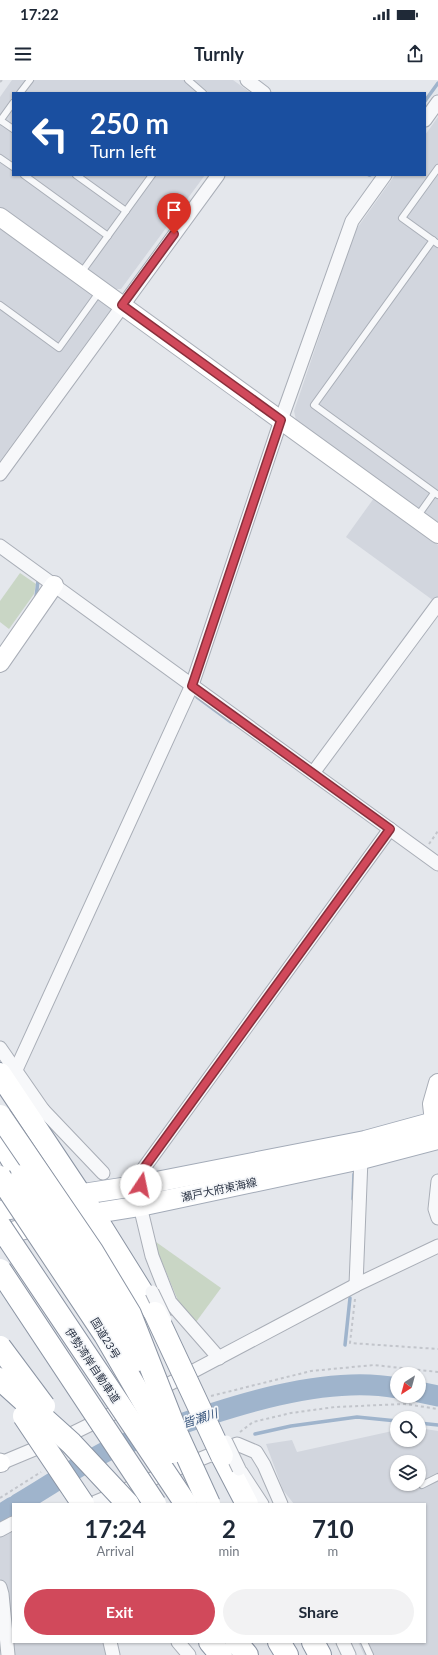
<!DOCTYPE html>
<meta charset="utf-8">
<style>
body{margin:0;font-family:Lato,"Noto Sans JP",sans-serif;background:#f2f2f3;color:#1f2937;height:100vh;display:flex;flex-direction:column;font-size:15px;white-space:nowrap}
*{box-sizing:border-box;margin:0}
p{font-size:13px;color:#747a83}
.icon{flex:none;width:22px;height:22px;fill:none;stroke:currentColor;stroke-width:2;stroke-linecap:round;stroke-linejoin:round}
.map{position:relative;flex:1;overflow:hidden}
.drawer{position:absolute;left:12px;top:1423px;width:414px;height:140px;display:flex;flex-direction:column;background:#fff;border-radius:0px;box-shadow:0 1px 3px #0004}
.drawer>*{flex:none}
.hud{position:absolute;left:12px;top:12px;width:414px;height:84px;border-radius:0px;box-shadow:0 1px 3px #0004;background:#1a4fa0;color:#fff;overflow:hidden}
.needle{width:26px;rotate:216deg}
.controls{position:absolute;left:390px;top:1287px;display:grid;gap:8px}
.controls a{display:grid;place-items:center;width:36px;height:36px;border-radius:50%;background:#fff;box-shadow:0 1px 3px #0004;font-size:20px}
.pin{position:absolute;display:grid;place-items:center;width:34px;height:34px;color:#fff;margin:-41px -17px;border-radius:50% 50% 50% 0;rotate:-45deg;box-shadow:0 0 4px #0007}
.pin .icon{rotate:45deg}
.me{position:absolute;width:44px;margin:-22px;rotate:11deg;stroke-linejoin:round;filter:drop-shadow(0 0 3px #0008)}
.turn{display:flex;align-items:center;gap:14px;height:84px;padding:0 12px;font-size:18px}
.turn .icon{width:52px;height:52px;stroke-width:2.5}
.turn b{display:block;font-size:28px;line-height:34px}
.eta{display:flex;justify-content:space-evenly;align-items:center;height:68px;text-align:center}
.eta b{font-size:24px;font-weight:700;line-height:28px}
.cta{display:flex;gap:8px;margin-top:auto;padding:8px 12px}
.cta a{flex:1;height:46px;border-radius:24px;background:#d1495b;color:#fff;font-size:16px;font-weight:700;line-height:46px;text-align:center}
.cta a+a{background:#f2f2f3;color:#1f2937}
.status{display:flex;justify-content:space-between;align-items:center;height:28px;padding:0 20px;background:#fff;direction:ltr}
.status svg{height:11px;fill:currentColor}
header{display:flex;justify-content:space-between;align-items:center;height:52px;padding:0 12px;background:#fff;font-size:18px;font-weight:700}
.map>svg:first-child{display:block}
.built{fill:#d2d6de;fill-rule:evenodd}
.green{fill:#c9d6c5}
.lines{fill:none;stroke-linecap:round;stroke-linejoin:round}
.stream{stroke:#9fb4cc;stroke-width:3.5}
.river{stroke:#9fb4cc;stroke-width:21}
.lane-casing{stroke:#a9aeb7;stroke-width:8}
.street-casing{stroke:#a9aeb7;stroke-width:15}
.secondary-casing{stroke:#a9aeb7;stroke-width:20}
.primary-casing{stroke:#a3abb8;stroke-width:22}
.highway-casing{stroke:#8b94a3;stroke-width:24}
.path{stroke:#c2c5cb;stroke-width:2;stroke-dasharray:3 3;stroke-linecap:butt}
.lane{stroke:#f7f8fa;stroke-width:6}
.street{stroke:#f7f8fa;stroke-width:13}
.secondary{stroke:#fff;stroke-width:18}
.primary{stroke:#fff;stroke-width:20}
.highway{stroke:#fff;stroke-width:22}
.street-bridge-casing{stroke:#a9aeb7;stroke-width:15;stroke-linecap:butt}
.highway-bridge-casing{stroke:#8b94a3;stroke-width:24;stroke-linecap:butt}
.street-bridge{stroke:#f7f8fa;stroke-width:13}
.highway-bridge{stroke:#fff;stroke-width:22}
.route-casing{stroke:#882f3b;stroke-width:10}
.route{stroke:#d1495b;stroke-width:7}
.labels{text-anchor:middle;dominant-baseline:central;stroke-width:3.5;stroke-linejoin:round;paint-order:stroke}
.street-label{font-size:11px;fill:#2b3445;stroke:#f4f6f9}
.water-label{font-size:12px;font-style:italic;fill:#34527a;stroke:#f4f6f9}
</style>
<div class="status"><b>17:22</b><svg viewBox="0 0 49 12"><path d="M0 12V9h3v3zM5 12V6h3v6zM10 12V3h3v9zM15 12V0h3v12zM26 1h20v11H26zM47 4h2v5h-2z"/></svg></div>
<header><svg class="icon" aria-label="menu" viewBox="0 0 24 24"><path d="M4 6h16M4 12h16M4 18h16"/></svg>Turnly<svg class="icon" aria-label="share" viewBox="0 0 24 24"><path d="M12 15V3M7 8l5-5 5 5M5 13v7h14v-7"/></svg></header>
<div class="map">
<svg width="438" height="1575" viewBox="0 0 438 1575">
<rect width="100%" height="100%" fill="#e4e7ec"/>
<g class="built">
<polygon points="12,0 233,0 251,13 13,13 13,95 205,95 121,209 115,209 0,127 0,17"/>
<polygon points="438,37 438,442 296,340 294,331 355,151 395,95 425,95 425,55"/>
<polygon points="0,147 110,226 111,229 0,381"/>
<polygon points="374,418 438,465 438,516 434,521 346,457"/>
<path d="M 419,1348 L 438,1351 L 438,1575 L 364,1575 L 358,1562 L 425,1562 L 425,1424 L 294,1424 L 283,1410 L 266,1364 L 292,1360 L 297,1372 L 397,1350 L 397,1360 L 419,1360 ZM 397,1382 L 419,1382 L 419,1404 L 397,1404 Z"/>
<polygon points="13,1447 13,1562 105,1562 108,1575 11,1575 4,1512 0,1498 0,1456"/>
</g>
<g class="green">
<polygon points="20,493 36,504 34,514 9,549 0,542 0,521"/>
<polygon points="156,1162 221,1208 196,1242 179,1223 156,1168"/>
</g>
<g class="lines">
<g class="stream">
<polyline points="425,21 438,3"/>
<polyline points="369,95 370,95"/>
<polyline points="36,517 38,501"/>
<polyline points="197,617 231,642"/>
<polyline points="353,1119 354,1094"/>
<polyline points="345,1265 350,1218"/>
<polyline points="419,1343 438,1345"/>
<polyline points="255,1354 291,1346 357,1337 397,1341"/>
</g>
<g class="river">
<polyline points="419,1312 438,1316"/>
<path d="M 18,1424 C 47,1407 76,1387 107,1371 C 124,1363 143,1358 161,1351 C 228,1327 326,1294 397,1308"/>
<polyline points="0,1435 13,1427"/>
</g>
<g class="lane-casing">
<g id="lane">
<polyline points="188,0 203,13"/>
<polyline points="20,13 30,0"/>
<polyline points="0,40 13,49"/>
<polyline points="0,41 13,23"/>
<polyline points="0,78 13,87"/>
<polyline points="438,88 402,138 438,164"/>
<polyline points="24,95 108,156"/>
<polyline points="76,95 126,131"/>
<polyline points="433,160 314,325 438,415"/>
<polyline points="81,193 152,95"/>
<polyline points="0,225 59,268 100,211"/>
<polyline points="417,437 434,413"/>
<polyline points="422,1405 438,1397"/>
<polyline points="364,1562 370,1575"/>
</g>
</g>
<g class="street-casing">
<g id="street">
<polyline points="247,0 264,13"/>
<polyline points="425,40 438,22"/>
<polyline points="0,394 218,95"/>
<polyline points="0,466 438,784"/>
<polyline points="313,693 438,524"/>
<polyline points="0,968 43,1030 37,1037 37,1048"/>
<polyline points="15,992 192,605 281,340 352,141 385,95"/>
<polyline points="43,1030 103,1093"/>
<polyline points="438,1101 435,1129 438,1138"/>
<polyline points="141,1105 141,1092 390,749"/>
<polyline points="140,1126 152,1176 170,1222 219,1278"/>
<polyline points="356,1205 361,1079"/>
<polyline points="154,1312 356,1205 438,1166"/>
<polyline points="0,1380 1,1383 73,1353 128,1326"/>
<polyline points="241,1392 262,1424"/>
<polyline points="91,1424 237,1364 256,1372 264,1385 281,1424"/>
<polyline points="0,1450 13,1443"/>
<polyline points="0,1507 2,1514 8,1575"/>
<polyline points="110,1562 113,1575"/>
<polyline points="178,1562 189,1575"/>
<polyline points="343,1562 349,1575"/>
</g>
</g>
<g class="secondary-casing">
<g id="secondary">
<polyline points="0,137 438,454"/>
<polyline points="0,583 54,505"/>
<polyline points="434,1041 432,1024 438,1003"/>
<polyline points="0,1383 1,1383"/>
</g>
</g>
<g class="primary-casing">
<g id="primary">
<polyline points="64,1117 141,1105 365,1061 438,1041"/>
<polyline points="0,1131 35,1124"/>
<polyline points="78,1136 140,1126 361,1079 438,1059"/>
<polyline points="0,1155 48,1143"/>
</g>
</g>
<g class="highway-casing">
<g id="highway">
<polyline points="0,994 92,1132 155,1233"/>
<polyline points="0,1060 22,1096"/>
<polyline points="222,1376 247,1424"/>
<polyline points="136,1417 141,1424"/>
<polyline points="210,1562 221,1575"/>
<polyline points="236,1562 247,1575"/>
<polyline points="279,1562 287,1575"/>
<polyline points="313,1562 320,1575"/>
</g>
</g>
<g class="path">
<polyline points="0,2 2,0"/>
<polyline points="429,764 438,751"/>
<polyline points="355,1219 350,1263 438,1269"/>
<polyline points="211,1316 311,1291 374,1285 438,1292"/>
<polyline points="240,1352 253,1342 291,1333 335,1327 405,1324 438,1329"/>
<polyline points="0,1418 41,1392"/>
</g>
<use href="#lane" class="lane"/>
<use href="#street" class="street"/>
<use href="#secondary" class="secondary"/>
<use href="#primary" class="primary"/>
<use href="#highway" class="highway"/>
<g class="street-bridge-casing">
<g id="street-bridge">
<polyline points="152,1212 165,1239"/>
<polyline points="226,1362 239,1389"/>
</g>
</g>
<g class="highway-bridge-casing">
<g id="highway-bridge">
<polyline points="0,1036 92,1171 130,1234 177,1354 209,1424"/>
<polyline points="22,1096 78,1180 137,1280"/>
<polyline points="0,1097 105,1255 173,1372"/>
<polyline points="0,1146 186,1424"/>
<polyline points="0,1190 155,1424"/>
<polyline points="155,1233 222,1376"/>
<polyline points="0,1267 44,1326"/>
<polyline points="0,1299 71,1363 128,1424"/>
<polyline points="24,1336 83,1424"/>
</g>
</g>
<use href="#street-bridge" class="street-bridge"/>
<use href="#highway-bridge" class="highway-bridge"/>
</g>
<g class="lines">
<g class="route-casing">
<polyline id="route" points="141,1105 141,1092 390,749 192,606 281,340 122,225 174,154"/>
</g>
<use href="#route" class="route"/>
</g>
<g class="labels">
<g class="street-label">
<text transform="translate(219 1109) rotate(-12)">瀬戸大府東海線</text>
<text transform="translate(106 1258) rotate(59)">国道23号</text>
<text transform="translate(93 1285) rotate(56)">伊勢湾岸自動車道</text>
</g>
<g class="water-label">
<text transform="translate(200 1338) rotate(-18)">皆瀬川</text>
</g>
</g>
</svg>
<div class="controls">
<a><svg class="needle" viewBox="-14 -14 28 28"><path d="M0-13l5 13h-10z" fill="#e53935"/><path d="M0 13l5-13h-10z" fill="#747a83"/></svg></a>
<a><svg class="icon" aria-label="search" viewBox="0 0 24 24"><circle cx="10" cy="10" r="6"/><path d="M15 15l6 6"/></svg></a>
<a><svg class="icon" aria-label="layers" viewBox="0 0 24 24"><path d="M12 4l9 5-9 5-9-5zM3 14l9 5 9-5"/></svg></a>
</div>
<div class="pin" style="left:174px;top:154px;background:#d93025"><svg class="icon" aria-label="arrive" viewBox="0 0 24 24"><path d="M6 21V4h12l-3 4 3 4H6"/></svg></div>
<svg class="me" style="left:141px;top:1105px" viewBox="-20 -20 40 40"><circle r="19" fill="#fff"/><path d="M0-13L10 11 0 6-10 11z" fill="#d1495b"/></svg>
<div class="hud">
<div class="turn"><svg class="icon" aria-label="left" viewBox="0 0 24 24"><path d="M17 20v-9H6M10 6l-5 5 5 5"/></svg><div><b>250 m</b>Turn left</div></div>
</div>
<section class="drawer">
<div class="eta">
<div><b>17:24</b><p>Arrival</p></div>
<div><b>2</b><p>min</p></div>
<div><b>710</b><p>m</p></div>
</div>
<div class="cta"><a>Exit</a><a>Share</a></div>
</section>
</div>
